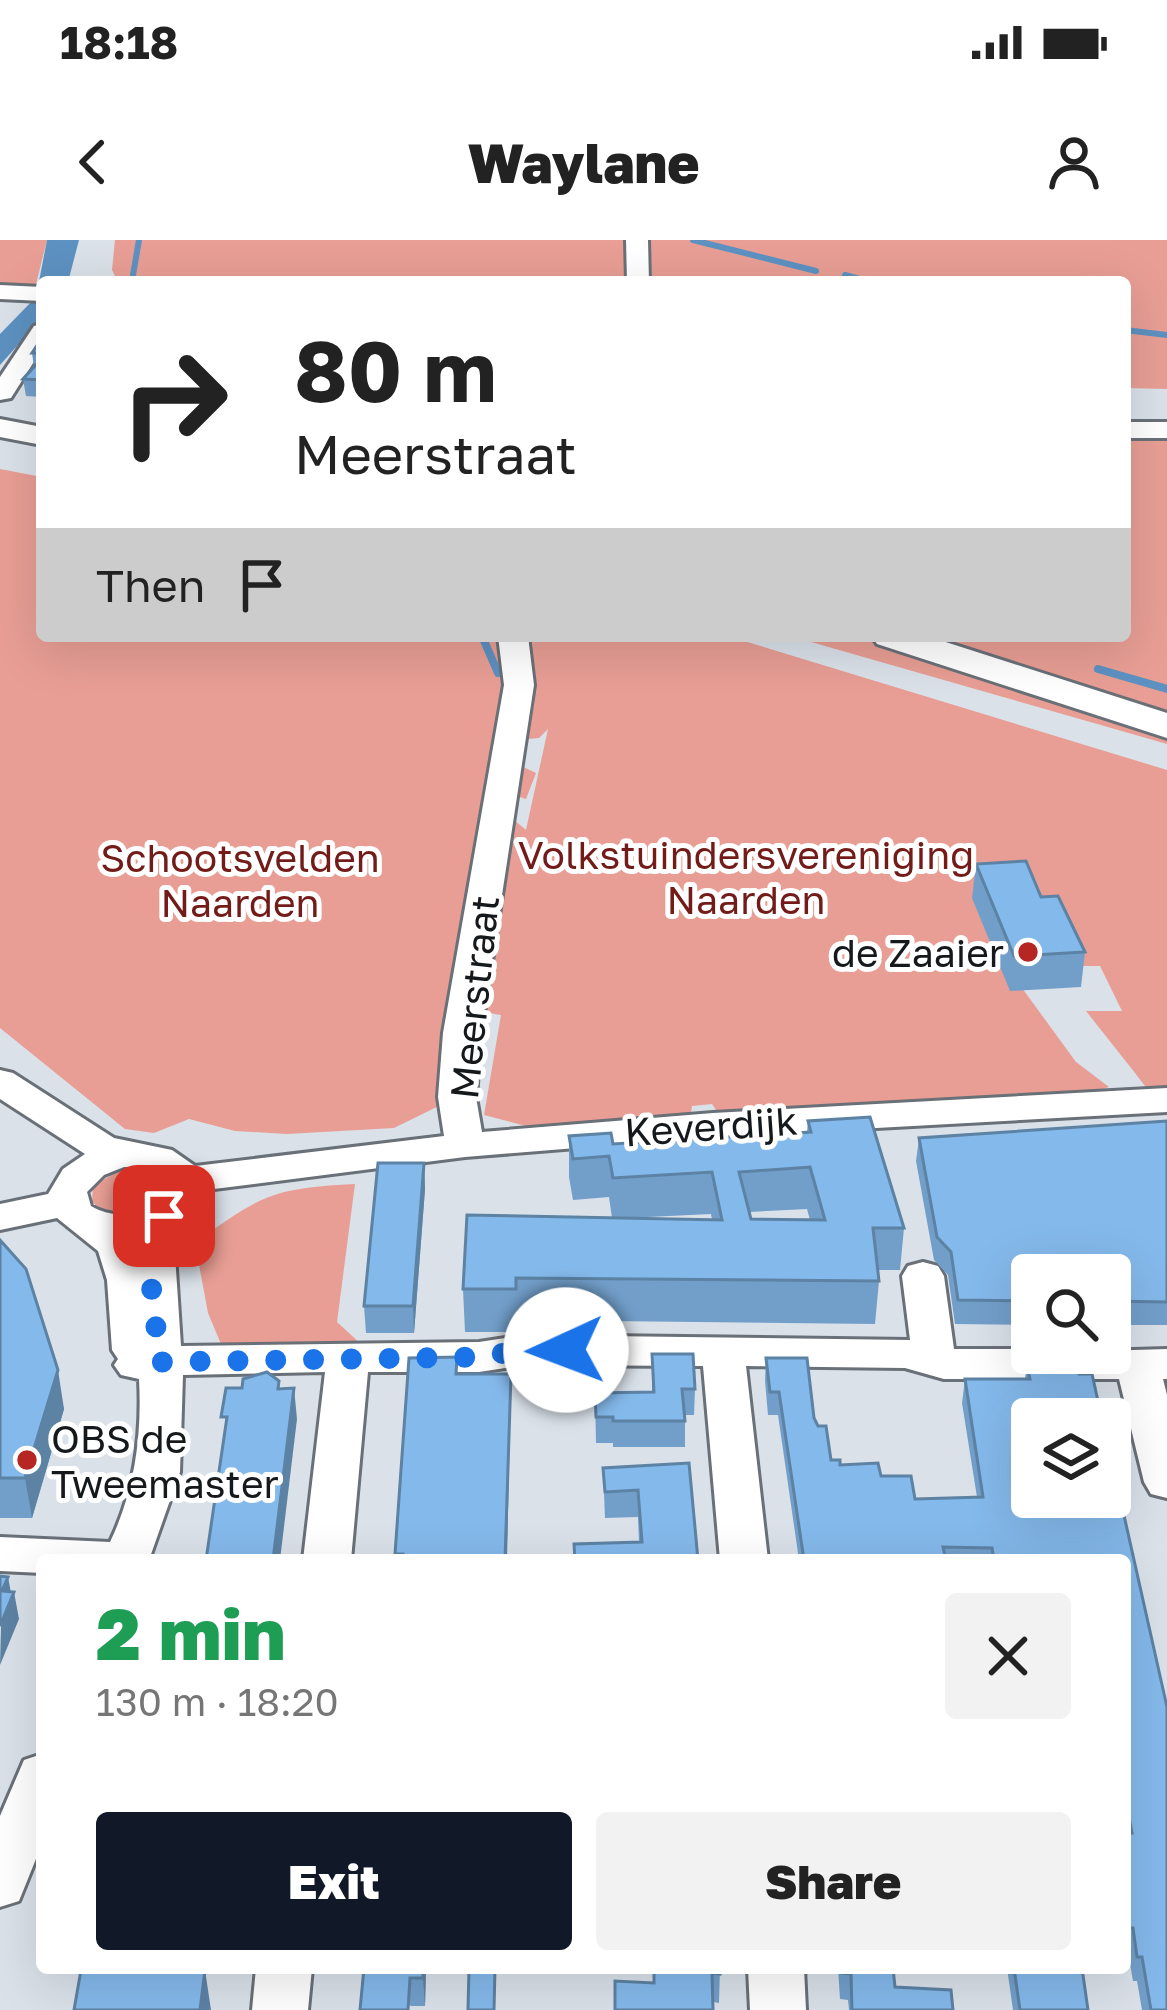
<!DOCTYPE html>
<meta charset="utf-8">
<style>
body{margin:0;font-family:"Golos Text",sans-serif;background:#f2f2f2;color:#222;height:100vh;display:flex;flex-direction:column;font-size:45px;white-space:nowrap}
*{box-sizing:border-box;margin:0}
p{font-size:39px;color:#767676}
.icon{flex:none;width:66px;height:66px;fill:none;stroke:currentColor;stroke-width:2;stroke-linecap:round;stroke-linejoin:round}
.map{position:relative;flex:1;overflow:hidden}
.sheet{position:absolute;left:36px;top:1314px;width:1095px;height:420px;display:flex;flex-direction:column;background:#fff;border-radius:12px;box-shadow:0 12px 48px #0002}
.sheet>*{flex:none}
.hud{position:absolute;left:36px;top:36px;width:1095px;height:366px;border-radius:12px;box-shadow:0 12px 48px #0002;background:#fff;color:#222;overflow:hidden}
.tools{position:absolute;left:1011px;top:1014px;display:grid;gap:24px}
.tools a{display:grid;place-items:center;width:120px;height:120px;border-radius:12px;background:#fff;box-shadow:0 12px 48px #0002;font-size:60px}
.pin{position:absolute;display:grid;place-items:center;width:102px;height:102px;color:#fff;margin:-51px;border-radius:24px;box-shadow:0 6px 18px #0006}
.me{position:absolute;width:132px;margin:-66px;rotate:268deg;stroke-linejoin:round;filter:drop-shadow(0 0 9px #0008)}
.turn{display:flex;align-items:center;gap:42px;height:252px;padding:0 60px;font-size:54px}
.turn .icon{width:156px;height:156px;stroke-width:2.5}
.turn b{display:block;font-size:84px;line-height:102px}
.then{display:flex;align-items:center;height:114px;padding:0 60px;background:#0003;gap:24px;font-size:45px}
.round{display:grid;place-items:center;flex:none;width:126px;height:126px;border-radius:12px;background:#f2f2f2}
.summary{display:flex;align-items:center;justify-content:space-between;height:204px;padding:0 60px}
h1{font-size:72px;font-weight:800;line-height:90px;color:#1e9e55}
.cta{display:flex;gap:24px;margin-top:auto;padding:24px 60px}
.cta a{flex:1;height:138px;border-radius:12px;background:#111827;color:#fff;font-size:48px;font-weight:800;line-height:138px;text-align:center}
.cta a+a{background:#f2f2f2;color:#222}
.status{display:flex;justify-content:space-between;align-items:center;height:84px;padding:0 60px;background:#fff;direction:ltr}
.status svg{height:33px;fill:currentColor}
header{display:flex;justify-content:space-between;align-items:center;height:156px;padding:0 60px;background:#fff;font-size:54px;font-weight:800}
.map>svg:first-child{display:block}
.green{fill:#e89e94}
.water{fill:#5d91c1}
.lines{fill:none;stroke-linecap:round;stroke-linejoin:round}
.stream-far1{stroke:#5d91c1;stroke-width:6}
.stream{stroke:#5d91c1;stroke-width:8}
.minor-casing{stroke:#6a7077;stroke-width:6}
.major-casing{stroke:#6a7077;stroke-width:6}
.minor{fill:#fff;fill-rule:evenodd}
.major{fill:#fff;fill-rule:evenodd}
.wall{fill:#729fca;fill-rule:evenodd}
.shaded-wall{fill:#5c82a4}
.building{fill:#84b9eb;stroke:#5c82a4;stroke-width:3;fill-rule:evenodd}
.route{stroke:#1a73e8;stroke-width:21;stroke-dasharray:0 37.8}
.poi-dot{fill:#b62724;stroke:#fff;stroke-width:4.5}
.labels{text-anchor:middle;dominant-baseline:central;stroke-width:10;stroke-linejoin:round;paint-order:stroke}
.park-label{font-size:39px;fill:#721b18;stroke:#fff}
.poi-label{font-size:39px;fill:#16191b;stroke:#fff;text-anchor:end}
.street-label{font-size:39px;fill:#16191b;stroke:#fff}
</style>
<div class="status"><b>18:18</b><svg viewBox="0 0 49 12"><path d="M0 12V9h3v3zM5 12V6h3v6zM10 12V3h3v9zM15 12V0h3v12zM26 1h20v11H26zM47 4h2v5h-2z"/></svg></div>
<header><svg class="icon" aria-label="back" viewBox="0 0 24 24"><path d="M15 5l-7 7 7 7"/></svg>Waylane<svg class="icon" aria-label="person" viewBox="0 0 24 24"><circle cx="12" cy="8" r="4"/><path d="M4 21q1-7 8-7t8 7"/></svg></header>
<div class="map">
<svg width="1167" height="1770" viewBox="0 0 1167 1770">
<rect width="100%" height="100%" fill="#dae1e9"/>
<g class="green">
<polygon points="0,0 47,0 35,48 0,47"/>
<polygon points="115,0 1167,0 1167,149 1125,148 1125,42 118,42 112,30"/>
<polygon points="1167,193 1167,477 921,396 1125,396 1125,194"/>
<polygon points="0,229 42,237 42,396 504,396 517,524 536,533 526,559 497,550 449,861 394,888 287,894 235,891 189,879 154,893 125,889 0,788"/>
<polygon points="525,396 728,396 1167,530 1167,849 1148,850 1135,833 1086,771 1122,771 1100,726 1081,726 1022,748 1076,822 1109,847 1091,853 720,876 712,864 692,866 690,879 530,887 484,875 501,775 483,772 507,574 526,590 548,489 539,498 518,500"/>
<polygon points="790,396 865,396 1167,491 1167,504"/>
<path d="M 123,928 L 158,933 L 168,947 C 157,977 114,982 92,962 L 93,946 Z"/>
<path d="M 355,944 L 337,1082 L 362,1105 L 221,1104 L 208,1073 L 195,1003 C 260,955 274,948 355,944 Z"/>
</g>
<polygon class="water" points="47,0 79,0 68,42 42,42 42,78 0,125 0,94 36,57"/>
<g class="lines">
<g class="stream-far1">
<polyline points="693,0 816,31"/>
<polyline points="133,35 139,0"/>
<polyline points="845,35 870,42"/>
<polyline points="1125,90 1167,95"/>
</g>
<g class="stream">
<polyline points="482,396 498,433"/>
<polyline points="1098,429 1167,449"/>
</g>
<g class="minor-casing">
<g id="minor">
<polygon points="626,0 648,0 649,42 627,42"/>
<polygon points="0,45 42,47 42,61 0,59"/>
<polygon points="42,84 42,109 11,158 0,160 0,137 34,86"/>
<rect x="1125" y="182" width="42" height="16"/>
<path d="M 498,396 L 528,396 L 534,445 L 481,793 L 476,857 L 482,892 L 713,873 L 1167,848 L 1167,872 L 713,897 L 465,917 L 206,950 L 174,999 L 181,1106 L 479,1102 L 524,1095 L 910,1100 L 902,1036 L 908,1026 L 923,1022 L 938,1026 L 944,1036 L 954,1109 L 1032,1109 L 1032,1113 L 1167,1109 L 1167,1139 L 1163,1139 L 1167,1155 L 1167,1258 L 1151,1254 L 1144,1242 L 1119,1139 L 944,1139 L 905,1128 L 746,1126 L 768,1320 L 720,1320 L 703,1126 L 524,1125 L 479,1132 L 368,1132 L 351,1320 L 303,1320 L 325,1132 L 183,1135 L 180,1232 L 149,1320 L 42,1320 L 42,1333 L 0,1331 L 0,1297 L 110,1302 C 135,1250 142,1196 139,1139 L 121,1135 L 114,1125 L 118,1119 L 112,1110 L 107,1040 L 98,1011 L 57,978 L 0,990 L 0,964 L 48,954 L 63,929 L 85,914 L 0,859 L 0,830 L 13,833 L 114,898 L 172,910 L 195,926 L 444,896 L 438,857 L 443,793 L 504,445 ZM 124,927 C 141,927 164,929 166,951 C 145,973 119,982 91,966 L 87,952 L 104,935 Z"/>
<polygon points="42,1514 42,1604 19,1661 0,1667 0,1576 24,1520"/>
<polygon points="256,1728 312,1728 308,1770 252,1770"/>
<polygon points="748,1728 804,1728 806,1770 750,1770"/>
</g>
</g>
<g class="major-casing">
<g id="major">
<polygon points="0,179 42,187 42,205 0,197"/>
<polygon points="872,396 927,396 1167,473 1167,498 877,404"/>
</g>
</g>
<use href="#minor" class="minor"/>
<use href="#major" class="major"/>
</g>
<g class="wall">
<polygon points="42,98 42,157 26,156 23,139 34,127 32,113"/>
<polygon points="976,624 1041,657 1085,712 1081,747 1010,751 972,658"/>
<path d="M 808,881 L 904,988 L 900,1030 L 878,1030 L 879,1041 L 875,1084 L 517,1080 L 517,1092 L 465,1092 L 463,1049 L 612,978 L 609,957 L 573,960 L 569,937 L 569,896 L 613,904 L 807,892 ZM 807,969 L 810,980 L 751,979 L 749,972 ZM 711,974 L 712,980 L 627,978 Z"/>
<polygon points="1167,881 1167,1085 1110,1085 1110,1035 1032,1035 1032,1085 955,1084 948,1035 934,1020 916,921 919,898"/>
<polygon points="424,923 425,949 414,1093 366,1093 364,1066"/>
<polygon points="0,1000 64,1169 32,1278 0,1278"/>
<polygon points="652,1114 695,1149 694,1175 685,1175 685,1207 613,1207 613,1203 596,1203 595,1153 652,1152"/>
<polygon points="766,1118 807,1118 814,1178 818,1186 826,1186 831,1220 840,1220 840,1225 878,1223 881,1236 911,1236 915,1259 977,1257 962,1163 965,1139 1025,1139 1027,1126 1077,1126 1079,1134 1092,1134 1102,1179 1032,1179 1032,1257 1110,1257 1110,1213 1167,1467 1167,1770 1142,1770 1137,1741 1133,1741 1128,1712 1125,1712 1125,1320 799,1320 778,1175 768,1175 765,1141"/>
<polygon points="689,1223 698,1320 639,1302 638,1277 605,1278 603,1228"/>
<polygon points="364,1728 426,1728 425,1766 411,1766"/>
<polygon points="664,1728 720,1728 719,1763 713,1762 654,1743 665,1732"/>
<polygon points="838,1728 893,1728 895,1747 953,1770 849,1770 848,1760 840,1759"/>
<polygon points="1007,1728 1082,1728 1088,1770 1013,1770"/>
</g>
<g class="shaded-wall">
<polygon points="424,923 425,949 414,1093 413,1066"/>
<polygon points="58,1130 64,1169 32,1278 25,1238"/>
<polygon points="511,1134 507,1320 505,1320"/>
<polygon points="294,1148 297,1179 280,1320 273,1320"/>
<polygon points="8,1337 12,1358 14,1352 19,1379 0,1425 2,1351"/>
<polygon points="423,1728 426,1728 425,1766 423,1738"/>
<polygon points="205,1730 211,1770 200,1770"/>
</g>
<g class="building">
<polygon points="42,98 42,113 32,113"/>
<polygon points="42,118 42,140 23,139"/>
<polygon points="1026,621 1041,657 1058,656 1085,712 1014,716 976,624"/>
<path d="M 870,877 L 904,988 L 873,988 L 879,1041 L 516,1038 L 516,1049 L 463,1049 L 467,975 L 722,980 L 712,932 L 613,938 L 609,916 L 573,919 L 569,896 L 611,893 L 613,904 L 676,900 L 811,892 L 808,881 ZM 810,927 L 825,980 L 751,979 L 739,932 Z"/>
<polygon points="1167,881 1167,1062 1110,1061 1110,1035 1032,1035 1032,1061 958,1060 951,1012 937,997 919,898"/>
<polygon points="378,923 424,923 413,1066 364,1066"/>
<polygon points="0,1000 26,1029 58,1130 25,1238 0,1238"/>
<polygon points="652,1114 693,1114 695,1149 682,1149 685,1181 613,1181 613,1177 596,1177 595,1153 654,1152"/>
<polygon points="457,1117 456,1134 511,1134 505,1320 403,1320 403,1314 395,1314 409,1118"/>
<polygon points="766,1118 807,1118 814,1178 818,1186 826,1186 831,1220 840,1220 840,1225 878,1223 881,1236 911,1236 915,1259 983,1257 965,1139 1030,1139 1027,1126 1077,1126 1079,1134 1092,1134 1102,1179 1032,1179 1032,1257 1110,1257 1110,1213 1167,1467 1167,1770 1151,1770 1142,1717 1137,1717 1133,1688 1125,1688 1125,1593 1132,1593 1125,1555 1125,1320 994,1320 992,1308 943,1307 946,1320 804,1320 779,1152 770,1152"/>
<polygon points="267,1132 279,1141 278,1149 294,1148 273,1320 206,1320 227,1177 221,1177 226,1148 242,1148 243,1139"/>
<polygon points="689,1223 698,1320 575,1320 574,1304 642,1302 638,1250 605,1252 603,1228"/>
<polygon points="0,1336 8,1337 2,1351 14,1352 0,1386"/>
<polygon points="364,1728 423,1728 423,1738 410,1738 408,1770 360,1770"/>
<polygon points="469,1728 495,1728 494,1770 468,1770"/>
<polygon points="667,1728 720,1728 720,1734 712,1733 713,1770 615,1770 615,1741 654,1743 654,1732 667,1732"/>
<polygon points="842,1728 893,1728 895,1747 951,1750 953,1770 852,1770 851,1734 842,1733"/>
<polygon points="1014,1728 1082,1728 1088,1770 1020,1770"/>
<polygon points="81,1730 205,1730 200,1770 74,1770"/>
</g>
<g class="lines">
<path class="route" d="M 164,976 C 139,1013 157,1079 160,1122 L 479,1117 L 524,1110 L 566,1110"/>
</g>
<g class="poi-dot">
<circle cx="1028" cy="712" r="12"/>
<circle cx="27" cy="1220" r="12"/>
</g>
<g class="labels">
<g class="park-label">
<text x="746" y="614">Volkstuindersvereniging<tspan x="746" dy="45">Naarden</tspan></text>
<text x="240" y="617">Schootsvelden<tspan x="240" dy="45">Naarden</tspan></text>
</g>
<g class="poi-label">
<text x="1004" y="712">de Zaaier</text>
<text x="51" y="1198" text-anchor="start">OBS de<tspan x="51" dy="45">Tweemaster</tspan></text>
</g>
<g class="street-label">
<text transform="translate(474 757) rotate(-84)">Meerstraat</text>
<text transform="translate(711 886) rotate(-4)">Keverdijk</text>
</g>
</g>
</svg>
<div class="tools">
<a><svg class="icon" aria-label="search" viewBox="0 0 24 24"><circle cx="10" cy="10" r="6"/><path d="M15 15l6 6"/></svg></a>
<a><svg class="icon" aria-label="layers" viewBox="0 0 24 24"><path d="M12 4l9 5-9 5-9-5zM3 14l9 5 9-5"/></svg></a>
</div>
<div class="pin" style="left:164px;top:976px;background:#d93025"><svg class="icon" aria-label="arrive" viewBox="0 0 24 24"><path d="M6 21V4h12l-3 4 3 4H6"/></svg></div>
<svg class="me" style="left:566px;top:1110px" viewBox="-20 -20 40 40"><circle r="19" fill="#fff"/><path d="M0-13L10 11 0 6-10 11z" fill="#1a73e8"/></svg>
<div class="hud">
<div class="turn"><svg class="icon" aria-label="right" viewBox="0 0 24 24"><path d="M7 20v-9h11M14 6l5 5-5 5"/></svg><div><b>80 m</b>Meerstraat</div></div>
<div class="then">Then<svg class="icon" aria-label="arrive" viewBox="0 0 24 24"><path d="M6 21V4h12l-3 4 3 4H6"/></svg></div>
</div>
<section class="sheet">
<div class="summary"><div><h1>2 min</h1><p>130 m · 18:20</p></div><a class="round"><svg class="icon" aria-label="close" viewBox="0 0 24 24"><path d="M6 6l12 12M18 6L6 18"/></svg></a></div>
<div class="cta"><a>Exit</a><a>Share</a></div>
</section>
</div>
